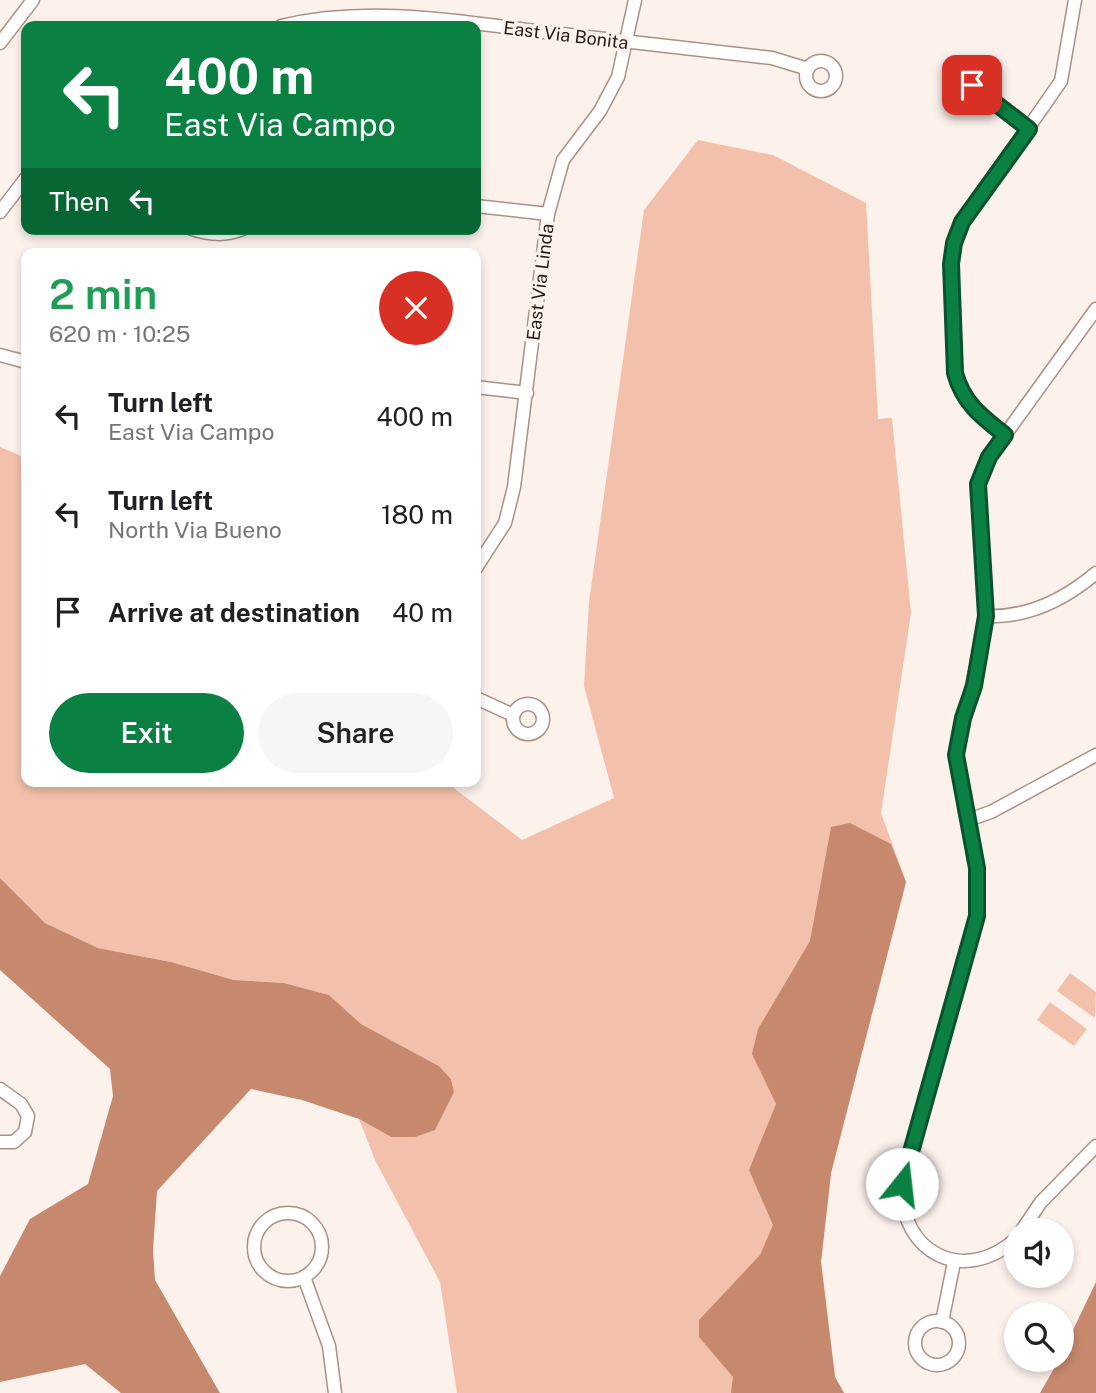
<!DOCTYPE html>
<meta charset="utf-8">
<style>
body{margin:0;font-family:"Public Sans",sans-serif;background:#f6f6f6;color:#202124;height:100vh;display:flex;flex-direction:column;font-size:26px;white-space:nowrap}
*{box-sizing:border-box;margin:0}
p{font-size:23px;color:#757577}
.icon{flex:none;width:38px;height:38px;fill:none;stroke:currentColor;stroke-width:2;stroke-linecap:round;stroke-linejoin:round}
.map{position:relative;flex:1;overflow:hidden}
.sheet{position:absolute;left:21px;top:248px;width:460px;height:539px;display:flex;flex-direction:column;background:#fff;border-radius:14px;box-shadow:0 4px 10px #0003}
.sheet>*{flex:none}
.top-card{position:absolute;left:21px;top:21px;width:460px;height:214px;border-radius:14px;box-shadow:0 4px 10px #0003;background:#0b8043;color:#fff;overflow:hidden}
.tools{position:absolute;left:1004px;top:1218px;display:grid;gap:14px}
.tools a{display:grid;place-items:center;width:70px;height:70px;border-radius:50%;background:#fff;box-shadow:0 4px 10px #0003;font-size:35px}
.pin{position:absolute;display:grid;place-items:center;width:60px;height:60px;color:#fff;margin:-30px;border-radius:14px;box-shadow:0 4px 10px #0006}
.me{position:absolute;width:77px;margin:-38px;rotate:16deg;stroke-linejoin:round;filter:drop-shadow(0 0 5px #0008)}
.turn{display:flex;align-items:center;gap:24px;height:147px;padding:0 28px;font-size:32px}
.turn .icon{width:91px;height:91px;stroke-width:2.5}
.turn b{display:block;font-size:49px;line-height:60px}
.then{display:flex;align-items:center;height:66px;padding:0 28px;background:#0003;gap:14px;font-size:26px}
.round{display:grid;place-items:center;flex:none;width:74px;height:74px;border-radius:37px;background:#f6f6f6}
.overview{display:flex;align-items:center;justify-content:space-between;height:119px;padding:0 28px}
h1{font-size:42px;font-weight:600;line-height:52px;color:#1e9e55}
.primary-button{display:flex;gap:14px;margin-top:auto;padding:14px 28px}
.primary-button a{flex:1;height:80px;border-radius:42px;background:#0b8043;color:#fff;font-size:28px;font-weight:600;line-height:80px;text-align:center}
.primary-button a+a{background:#f6f6f6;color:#202124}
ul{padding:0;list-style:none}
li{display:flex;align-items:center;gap:21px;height:98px;padding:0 28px}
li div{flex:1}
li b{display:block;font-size:26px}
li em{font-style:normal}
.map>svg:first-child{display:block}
.green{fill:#f3c1ab}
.water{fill:#c7896e}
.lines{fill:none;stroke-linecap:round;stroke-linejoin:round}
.street-casing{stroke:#ab9084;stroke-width:15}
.street{stroke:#fff;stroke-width:12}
.route-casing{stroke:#07532c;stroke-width:18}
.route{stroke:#0b8043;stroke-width:12}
.labels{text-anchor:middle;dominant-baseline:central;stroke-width:7;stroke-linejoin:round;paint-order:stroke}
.street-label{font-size:18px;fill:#241a15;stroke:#fdf1ec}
</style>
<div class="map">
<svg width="1096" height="1393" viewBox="0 0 1096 1393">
<rect width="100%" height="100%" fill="#fdf1ec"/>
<g class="green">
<polygon points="698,140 773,155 866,203 878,419 892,418 911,613 881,813 906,882 831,1173 821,1262 835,1377 844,1393 457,1393 440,1282 375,1160 359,1119 391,1137 454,1092 451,1079 439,1066 361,1024 329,995 284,983 234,980 171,962 98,948 45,923 0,878 0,447 26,458 26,782 446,782 522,840 614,798 584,686 589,602 644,210"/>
<polygon points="1070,973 1096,992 1095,1018 1057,991"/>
<polygon points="1050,1002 1087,1029 1074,1046 1037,1020"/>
</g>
<g class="water">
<polygon points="850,823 891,844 906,882 831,1173 821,1262 835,1377 844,1393 731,1393 733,1377 699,1337 699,1320 760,1255 773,1225 749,1170 776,1104 752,1054 758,1029 810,941 831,827"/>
<polygon points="0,878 45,923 98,948 171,962 234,980 284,983 329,995 361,1024 439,1066 451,1079 454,1092 435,1130 415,1137 391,1137 359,1119 302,1100 251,1089 157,1191 153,1250 155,1280 220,1393 121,1393 85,1364 0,1382 0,1276 30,1219 88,1184 113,1096 110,1069 0,970"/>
<polygon points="1096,1282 1096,1393 1040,1393 1059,1360 1062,1360 1062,1353"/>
</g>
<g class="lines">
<g class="street-casing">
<g id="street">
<path d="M 281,26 C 368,5 457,21 544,32 C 620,41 696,50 772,58 L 808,69"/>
<polyline points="0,43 33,0"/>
<circle cx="821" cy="76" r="15"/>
<polyline points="972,85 1029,129"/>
<polyline points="476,206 548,214"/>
<polyline points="0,212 26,178"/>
<path d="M 192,229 C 211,235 225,236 243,229"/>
<polyline points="0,355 26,362"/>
<polyline points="476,387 527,393"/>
<path d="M 1005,435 C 982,417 963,403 955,373 L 951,264 L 954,243 L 962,223 L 1061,81 L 1075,0"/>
<polyline points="476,568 505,523 514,487 548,214 563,160 600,111 618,77 635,0"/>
<path d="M 986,616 C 1028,618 1064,600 1096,573"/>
<polyline points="476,698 513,715"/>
<circle cx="528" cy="719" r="15"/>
<polyline points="968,820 991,812 1096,755"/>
<polyline points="0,1089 21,1104 28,1116 25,1132 14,1142 0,1142"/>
<circle cx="288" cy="1247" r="34"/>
<polyline points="1022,1230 1041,1202 1096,1146"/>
<path d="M 1017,1238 C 965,1286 899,1254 902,1184 L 977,916 L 977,868 L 956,756 L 984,633 L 986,599 L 978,483 L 989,457 L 1096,309"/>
<polyline points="304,1277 329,1346 335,1393"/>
<circle cx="937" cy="1343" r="22"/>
<polyline points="942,1322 954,1262"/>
</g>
</g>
<use href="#street" class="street"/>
</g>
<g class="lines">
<g class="route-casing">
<path id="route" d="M 902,1184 L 977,916 L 977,868 L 956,755 L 963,718 L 974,686 L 986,616 L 978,484 L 989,457 L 1005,435 C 982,417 963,403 955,373 L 951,264 L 954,243 L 962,222 L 1029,129 L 972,85"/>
</g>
<use href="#route" class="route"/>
</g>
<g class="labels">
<g class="street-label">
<text transform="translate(566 35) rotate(7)">East Via Bonita</text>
<text transform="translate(540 282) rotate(-83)">East Via Linda</text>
</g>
</g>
</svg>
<div class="tools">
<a><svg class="icon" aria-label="sound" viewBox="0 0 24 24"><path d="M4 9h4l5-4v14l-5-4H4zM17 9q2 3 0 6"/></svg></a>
<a><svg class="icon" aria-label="search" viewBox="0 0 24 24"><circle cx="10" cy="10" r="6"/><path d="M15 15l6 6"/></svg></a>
</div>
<div class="pin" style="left:972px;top:85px;background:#d93025"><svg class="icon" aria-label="arrive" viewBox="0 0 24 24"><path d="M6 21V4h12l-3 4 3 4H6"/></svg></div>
<svg class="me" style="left:902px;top:1184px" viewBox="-20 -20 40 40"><circle r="19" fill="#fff"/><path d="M0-13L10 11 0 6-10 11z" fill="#0b8043"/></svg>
<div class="top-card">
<div class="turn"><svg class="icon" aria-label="left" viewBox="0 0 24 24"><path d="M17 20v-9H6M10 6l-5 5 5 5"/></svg><div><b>400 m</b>East Via Campo</div></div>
<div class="then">Then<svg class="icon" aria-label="left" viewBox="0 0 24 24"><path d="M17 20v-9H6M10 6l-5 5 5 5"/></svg></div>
</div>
<section class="sheet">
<div class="overview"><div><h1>2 min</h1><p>620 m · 10:25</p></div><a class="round" style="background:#d93025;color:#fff"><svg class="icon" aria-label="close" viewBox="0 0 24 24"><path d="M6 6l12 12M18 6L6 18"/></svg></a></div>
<ul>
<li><svg class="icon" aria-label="left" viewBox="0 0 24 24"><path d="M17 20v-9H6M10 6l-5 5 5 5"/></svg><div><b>Turn left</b><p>East Via Campo</p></div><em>400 m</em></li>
<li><svg class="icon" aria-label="left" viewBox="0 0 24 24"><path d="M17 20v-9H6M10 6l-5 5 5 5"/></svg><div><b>Turn left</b><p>North Via Bueno</p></div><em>180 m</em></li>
<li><svg class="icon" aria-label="arrive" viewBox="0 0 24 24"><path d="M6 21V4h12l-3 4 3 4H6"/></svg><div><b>Arrive at destination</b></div><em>40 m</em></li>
</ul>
<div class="primary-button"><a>Exit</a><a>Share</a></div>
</section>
</div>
